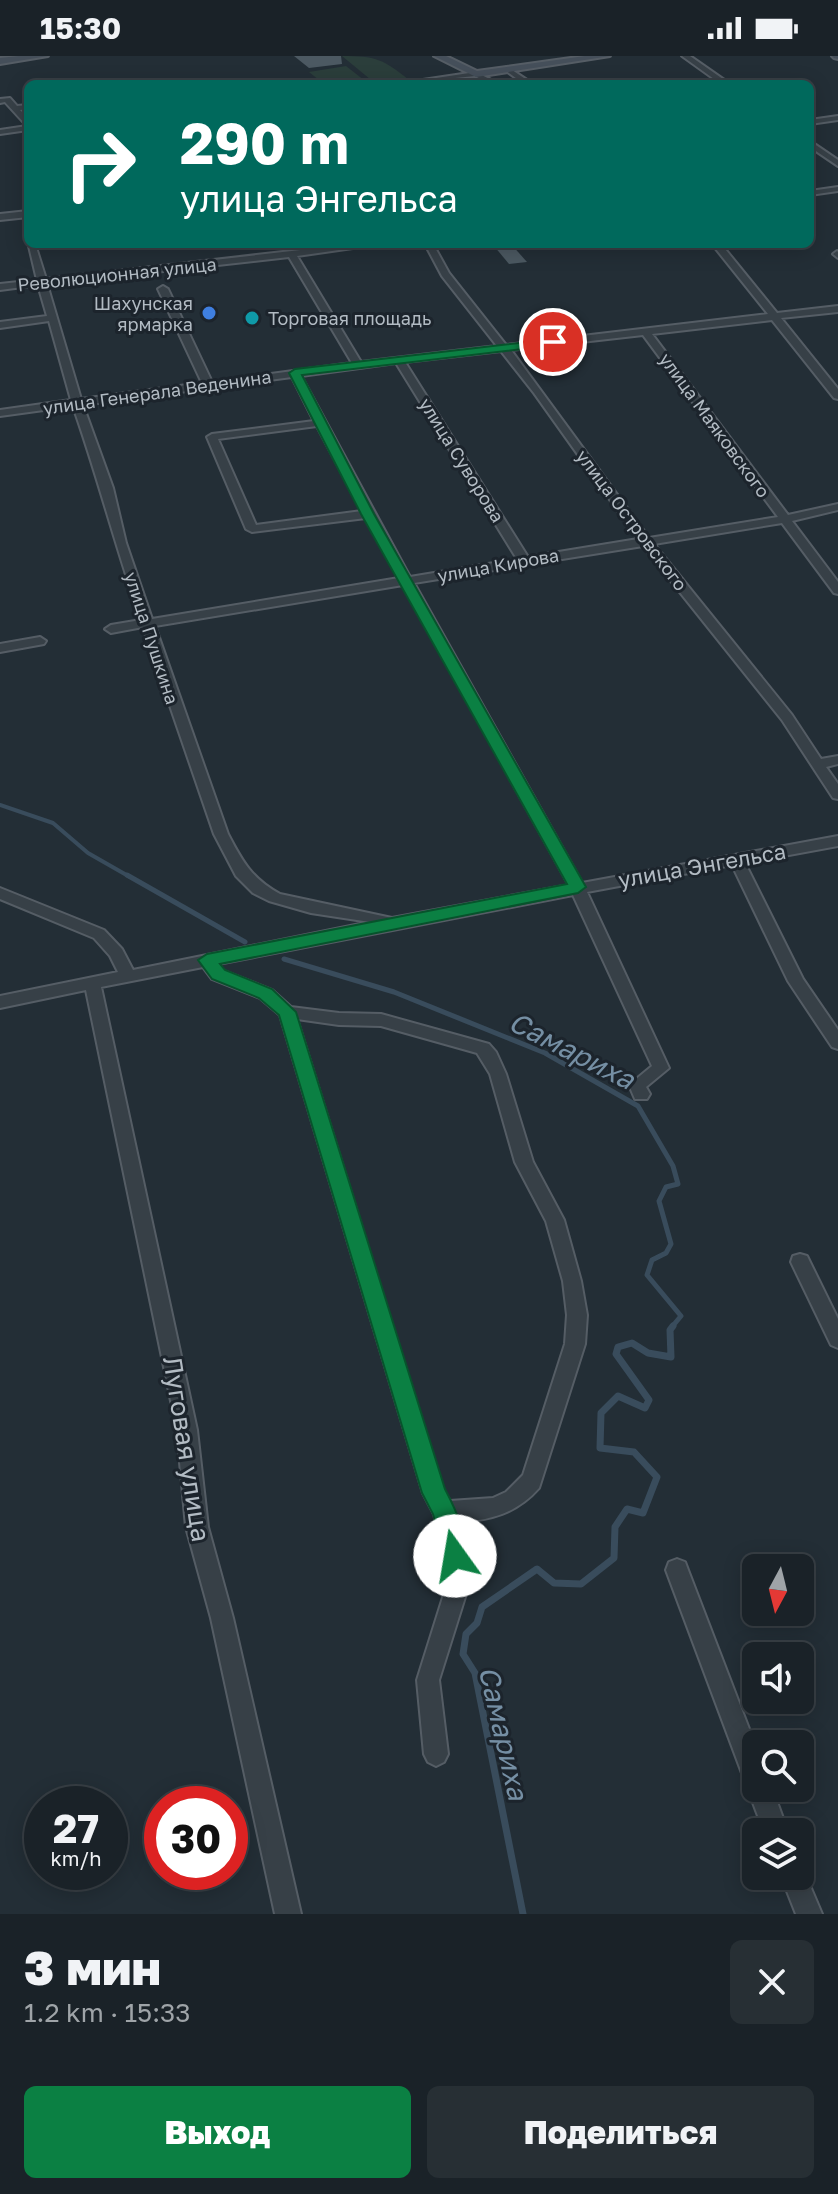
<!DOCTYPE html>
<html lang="ru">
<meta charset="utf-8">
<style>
body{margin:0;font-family:"Golos Text",sans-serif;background:#272f34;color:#f1f3f6;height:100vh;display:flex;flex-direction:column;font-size:30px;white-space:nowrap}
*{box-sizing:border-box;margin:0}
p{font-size:26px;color:#9fa4a8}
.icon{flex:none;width:44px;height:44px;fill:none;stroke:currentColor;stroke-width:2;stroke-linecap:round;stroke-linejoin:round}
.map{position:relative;height:1858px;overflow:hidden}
.sheet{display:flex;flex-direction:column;background:#1a2228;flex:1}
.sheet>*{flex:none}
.top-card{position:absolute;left:24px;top:24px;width:790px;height:168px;border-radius:12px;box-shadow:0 4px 20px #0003,0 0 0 2px #383f45;background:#00695c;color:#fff;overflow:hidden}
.needle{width:52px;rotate:187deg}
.buttons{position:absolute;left:742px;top:1498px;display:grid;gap:16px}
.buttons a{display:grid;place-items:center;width:72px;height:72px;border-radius:12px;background:#1a2228;box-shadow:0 4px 20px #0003,0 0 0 2px #383f45;font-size:40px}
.speed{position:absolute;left:24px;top:1730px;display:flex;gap:16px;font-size:40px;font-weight:700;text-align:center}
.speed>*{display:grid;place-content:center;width:104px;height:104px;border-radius:50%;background:#1a2228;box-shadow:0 4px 20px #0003,0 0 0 2px #383f45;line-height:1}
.speed small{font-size:20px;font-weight:400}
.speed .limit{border:12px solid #d22;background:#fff;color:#111}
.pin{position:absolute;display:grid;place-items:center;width:68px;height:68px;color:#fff;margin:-34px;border:4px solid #fff;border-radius:50%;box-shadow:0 2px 8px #0007}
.me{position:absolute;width:88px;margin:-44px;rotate:347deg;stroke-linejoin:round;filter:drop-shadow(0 0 6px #0008)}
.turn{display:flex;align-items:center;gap:28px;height:168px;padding:0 24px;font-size:36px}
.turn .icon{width:104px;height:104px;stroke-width:2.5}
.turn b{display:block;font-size:56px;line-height:68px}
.round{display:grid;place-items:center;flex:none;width:84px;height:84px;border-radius:12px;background:#272f34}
.summary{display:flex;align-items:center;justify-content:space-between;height:136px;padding:0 24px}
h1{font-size:48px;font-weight:800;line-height:60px}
.cta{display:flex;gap:16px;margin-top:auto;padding:16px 24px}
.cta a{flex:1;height:92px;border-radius:12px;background:#0b8043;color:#fff;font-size:32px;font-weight:800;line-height:92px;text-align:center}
.cta a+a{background:#272f34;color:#f1f3f6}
.status{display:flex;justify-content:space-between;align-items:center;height:56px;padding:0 40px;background:#1a2228;direction:ltr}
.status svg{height:22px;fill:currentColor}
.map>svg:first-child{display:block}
.green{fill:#2b3e3b}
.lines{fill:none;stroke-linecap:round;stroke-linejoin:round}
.stream-far2{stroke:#394c5c;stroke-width:4}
.stream-far1{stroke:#394c5c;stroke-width:5}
.stream{stroke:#394c5c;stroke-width:7}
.building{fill:#4c5962}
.street-casing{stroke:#555d65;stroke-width:4}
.secondary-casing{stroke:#555d65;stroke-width:4}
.street{fill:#374047;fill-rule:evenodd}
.secondary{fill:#454f5a;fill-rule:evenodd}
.route{fill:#0b8043;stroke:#07532c;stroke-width:2}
.shop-dot{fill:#3f7fe0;stroke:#1c242c;stroke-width:3}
.culture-dot{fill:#0f9aa8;stroke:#1c242c;stroke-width:3}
.labels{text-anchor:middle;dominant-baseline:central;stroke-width:6;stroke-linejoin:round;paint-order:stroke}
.far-street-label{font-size:18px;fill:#b2bbc3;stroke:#1c242c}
.far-poi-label{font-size:18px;fill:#b2bbc3;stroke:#1c242c;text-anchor:end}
.street-label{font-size:22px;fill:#b2bbc3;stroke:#1c242c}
.near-street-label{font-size:26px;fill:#b2bbc3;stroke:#1c242c}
.near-water-label{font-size:28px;font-style:italic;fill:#758fa4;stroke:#1c242c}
</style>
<div class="status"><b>15:30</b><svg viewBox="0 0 49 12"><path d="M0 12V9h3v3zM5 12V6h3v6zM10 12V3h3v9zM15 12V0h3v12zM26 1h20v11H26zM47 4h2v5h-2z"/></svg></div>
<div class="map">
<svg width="838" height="1858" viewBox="0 0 838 1858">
<rect width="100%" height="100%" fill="#232e36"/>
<g class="green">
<path d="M 342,0 C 376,0 383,3 409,24 L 376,28 Z"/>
<polygon points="346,10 369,28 324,28 309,16"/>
</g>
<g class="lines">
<polyline class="stream-far2" points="0,749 53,767 88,797 130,821"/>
<g class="stream-far1">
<polyline points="127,819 245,886"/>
<polyline points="284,903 394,936 545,997 638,1050 673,1110 678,1128 666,1131 659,1145 671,1188 666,1197 652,1204 647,1219 681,1260 671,1272"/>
</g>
<polyline class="stream" points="523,1858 475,1617 463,1598 466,1578 477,1567 482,1551 537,1513 554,1527 581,1528 614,1502 615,1471 627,1453 643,1457 657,1421 634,1396 600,1392 601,1357 618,1340 645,1352 649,1344 616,1298 618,1291 632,1287 648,1297 671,1301 670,1274 673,1270"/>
</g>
<g class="building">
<polygon points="294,0 341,0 342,8 309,12"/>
<polygon points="511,188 527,206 509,208 494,190"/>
</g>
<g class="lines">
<g class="street-casing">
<g id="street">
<polygon points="682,0 690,0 730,28 721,28"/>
<polygon points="507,11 509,12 533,28 524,28 505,14"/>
<polygon points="476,16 499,28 490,28 475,20 396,28"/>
<polygon points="10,42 17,50 28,49 28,53 20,54 28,63 28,74 0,78 0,74 27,70 5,46 0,47 0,43"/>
<polygon points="838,60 838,64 810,68 810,64"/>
<polygon points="810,85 838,104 838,110 810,91"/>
<polygon points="838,131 838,135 810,139 810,135"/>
<polygon points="28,155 28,161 0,164 0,158"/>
<path d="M 28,186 L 35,188 L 46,223 L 354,188 L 381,188 L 297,200 L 361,306 L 497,290 L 442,220 L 425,188 L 433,188 L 449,217 L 506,289 L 768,258 L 712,188 L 721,188 L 777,257 L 838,250 L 838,256 L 781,262 L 838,333 L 838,343 L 834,342 L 772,264 L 652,278 L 788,459 L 838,448 L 838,454 L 792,465 L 838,526 L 838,538 L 834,537 L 782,467 L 654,488 L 792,659 L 821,703 L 838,700 L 838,708 L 826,711 L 838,728 L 838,743 L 833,742 L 782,664 L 643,490 L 414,527 L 582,827 L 838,780 L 838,790 L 745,807 L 803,923 L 838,974 L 838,993 L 832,991 L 788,925 L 732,809 L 587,836 L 669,1012 L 646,1031 L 650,1038 L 647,1043 L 635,1043 L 629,1029 L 652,1010 L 573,839 L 218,908 L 224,915 L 272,934 L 291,951 L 339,957 L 381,958 L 489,988 L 496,996 L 506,1018 L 533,1106 L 564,1164 L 581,1225 L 587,1259 L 585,1288 L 539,1432 C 517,1457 490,1465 457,1466 L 471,1522 L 439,1624 L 448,1698 L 444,1706 L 436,1710 L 428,1706 L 424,1698 L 417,1624 L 449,1522 L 434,1458 L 423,1437 L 280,959 L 260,942 L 212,923 L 203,911 L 101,931 L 197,1374 L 208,1471 L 233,1562 L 301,1858 L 275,1858 L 211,1562 L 186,1471 L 177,1374 L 86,934 L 0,952 L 0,940 L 118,916 L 110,900 L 94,882 L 0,843 L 0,832 L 104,874 L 122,893 L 133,914 L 370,866 L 311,857 L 269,845 L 253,837 L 236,820 L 214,778 L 143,571 L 111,577 L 105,573 L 111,569 L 141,564 C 116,493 98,421 73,350 L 0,360 L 0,354 L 71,344 L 49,265 L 0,272 L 0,266 L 47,260 L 38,229 L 0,234 L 0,228 L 37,224 ZM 289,201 L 352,307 L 212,326 L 168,233 L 163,230 L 158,233 L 202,327 L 81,343 L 47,228 ZM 643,279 L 778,461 L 649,482 L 511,294 ZM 501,295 L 534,337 L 638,483 L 528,501 L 405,306 ZM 396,307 L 517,503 L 410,521 L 301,320 ZM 292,321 L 314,365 L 212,378 L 207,381 L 246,473 L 252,476 L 366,462 L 399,522 L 152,563 L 126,487 L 113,432 L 83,349 ZM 317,370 L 362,455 L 256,469 L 218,383 ZM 403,529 L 569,829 L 392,862 L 280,838 C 252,823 242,805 228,778 L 155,570 ZM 297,963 L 339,969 L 381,970 L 477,997 L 490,1018 L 515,1106 L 546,1165 L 563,1225 L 567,1259 L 565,1288 L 523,1419 L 506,1436 L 493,1442 L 450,1445 L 443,1434 Z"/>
<polygon points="837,195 838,196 838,202 833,198"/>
<polygon points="40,581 46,585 44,588 0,596 0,588"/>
<polygon points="800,1198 807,1200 838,1263 838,1292 831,1289 791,1206 793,1200"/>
<polygon points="677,1503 685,1506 688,1514 756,1691 756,1732 772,1732 788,1776 764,1776 666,1514 669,1506"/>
<polygon points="800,1810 802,1811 822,1858 796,1858 781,1820 800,1820"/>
</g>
</g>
<g class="secondary-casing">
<g id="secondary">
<polygon points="19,0 48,0 0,8 0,2"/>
<polygon points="434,0 446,0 477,15 585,0 610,0 476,21"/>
<polygon points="832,0 838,0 838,3 834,2"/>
</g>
</g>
<use href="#street" class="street"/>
<use href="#secondary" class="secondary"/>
</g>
<path class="route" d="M 553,283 L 559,286 L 557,289 L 302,319 L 374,458 L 586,831 L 578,837 L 220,908 L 225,914 L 272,933 L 296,956 L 445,1433 C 455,1452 472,1488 463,1508 L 455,1512 L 446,1508 L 433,1458 L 422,1437 L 279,959 L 259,942 L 212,923 L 198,904 L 207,898 L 567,828 L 361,458 L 289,317 L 295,313 Z"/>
<circle class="shop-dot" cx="209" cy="257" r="8"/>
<circle class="culture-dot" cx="252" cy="262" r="8"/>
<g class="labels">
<g class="far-street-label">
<text transform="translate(117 218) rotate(-6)">Революционная улица</text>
<text transform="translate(157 336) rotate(-8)">улица Генерала Веденина</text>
<text transform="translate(715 369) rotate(54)">улица Маяковского</text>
<text transform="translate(462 404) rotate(58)">улица Суворова</text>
<text transform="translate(632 464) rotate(53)">улица Островского</text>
<text transform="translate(498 509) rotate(-10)">улица Кирова</text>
<text transform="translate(152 582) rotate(72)">улица Пушкина</text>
</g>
<g class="far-poi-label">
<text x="193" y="247">Шахунская<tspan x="193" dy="21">ярмарка</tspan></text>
<text x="268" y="262" text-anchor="start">Торговая площадь</text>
</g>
<g class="street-label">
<text transform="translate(702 809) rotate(-10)">улица Энгельса</text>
</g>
<g class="near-street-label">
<text transform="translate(187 1393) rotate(81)">Луговая улица</text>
</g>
<g class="near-water-label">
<text transform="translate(572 994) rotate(27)">Самариха</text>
<text transform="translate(504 1677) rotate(77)">Самариха</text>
</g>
</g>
</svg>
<div class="buttons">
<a><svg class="needle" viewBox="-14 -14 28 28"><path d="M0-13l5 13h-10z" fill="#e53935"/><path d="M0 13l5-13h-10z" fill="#9fa4a8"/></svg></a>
<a><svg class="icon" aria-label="sound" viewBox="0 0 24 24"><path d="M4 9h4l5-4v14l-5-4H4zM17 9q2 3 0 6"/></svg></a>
<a><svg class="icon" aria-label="search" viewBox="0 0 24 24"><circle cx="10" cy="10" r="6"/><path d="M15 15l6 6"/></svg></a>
<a><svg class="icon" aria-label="layers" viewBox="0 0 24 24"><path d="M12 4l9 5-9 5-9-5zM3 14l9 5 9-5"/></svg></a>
</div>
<div class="speed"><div>27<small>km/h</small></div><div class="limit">30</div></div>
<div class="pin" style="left:553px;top:286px;background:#d93025"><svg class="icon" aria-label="arrive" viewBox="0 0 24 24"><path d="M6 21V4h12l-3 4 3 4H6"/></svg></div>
<svg class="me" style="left:455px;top:1500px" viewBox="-20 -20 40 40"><circle r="19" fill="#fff"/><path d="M0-13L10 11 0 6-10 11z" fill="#0b8043"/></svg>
<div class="top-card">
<div class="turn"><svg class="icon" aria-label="right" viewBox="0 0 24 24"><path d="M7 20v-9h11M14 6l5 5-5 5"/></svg><div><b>290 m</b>улица Энгельса</div></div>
</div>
</div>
<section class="sheet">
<div class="summary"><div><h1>3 мин</h1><p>1.2 km · 15:33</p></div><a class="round"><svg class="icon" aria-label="close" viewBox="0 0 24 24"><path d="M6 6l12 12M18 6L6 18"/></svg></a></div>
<div class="cta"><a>Выход</a><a>Поделиться</a></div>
</section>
